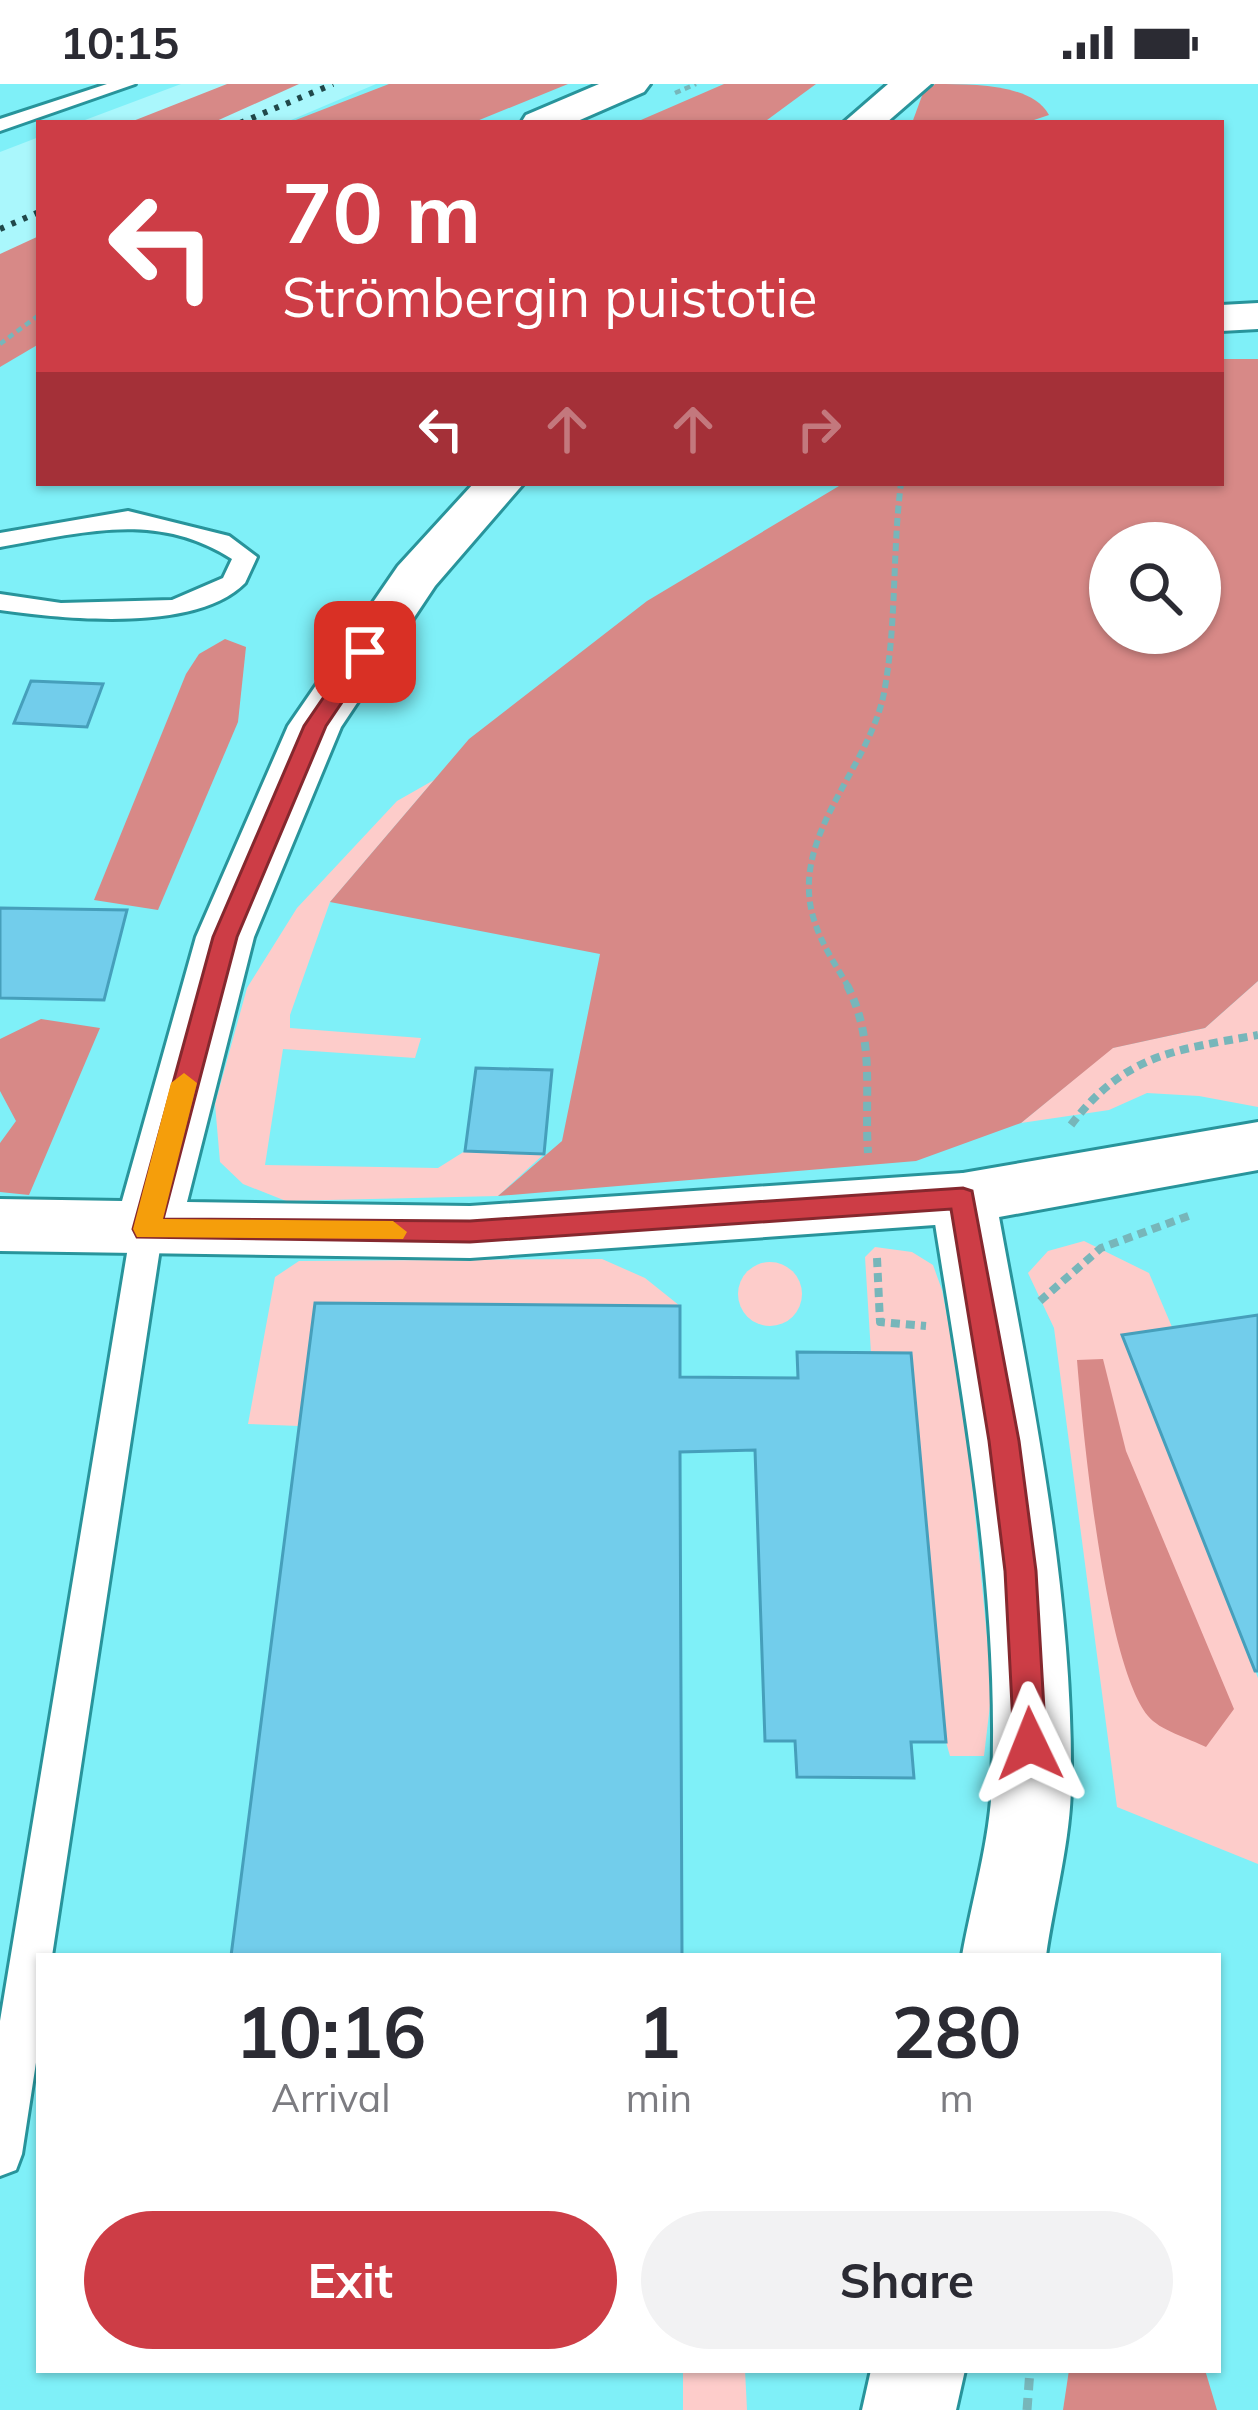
<!DOCTYPE html>
<meta charset="utf-8">
<style>
body{margin:0;font-family:Mulish,sans-serif;background:#f2f2f3;color:#2b2b33;height:100vh;display:flex;flex-direction:column;font-size:45px;white-space:nowrap}
*{box-sizing:border-box;margin:0}
p{font-size:39px;color:#7c7c81}
.icon{flex:none;width:66px;height:66px;fill:none;stroke:currentColor;stroke-width:2;stroke-linecap:round;stroke-linejoin:round}
.map{position:relative;flex:1;overflow:hidden}
.panel{position:absolute;left:36px;top:1869px;width:1185px;height:420px;display:flex;flex-direction:column;background:#fff;border-radius:0px;box-shadow:0 3px 9px #0004}
.panel>*{flex:none}
.hud{position:absolute;left:36px;top:36px;width:1188px;height:366px;border-radius:0px;box-shadow:0 3px 9px #0004;background:#cd3d46;color:#fff;overflow:hidden}
.buttons{position:absolute;left:1089px;top:438px;display:grid;gap:24px}
.buttons a{display:grid;place-items:center;width:132px;height:132px;border-radius:50%;background:#fff;box-shadow:0 3px 9px #0004;font-size:60px}
.pin{position:absolute;display:grid;place-items:center;width:102px;height:102px;color:#fff;margin:-51px;border-radius:24px;box-shadow:0 6px 18px #0006}
.me{position:absolute;width:132px;margin:-66px;rotate:358deg;stroke-linejoin:round;filter:drop-shadow(0 0 9px #0008)}
.turn{display:flex;align-items:center;gap:42px;height:252px;padding:0 48px;font-size:54px}
.turn .icon{width:156px;height:156px;stroke-width:2.5}
.turn b{display:block;font-size:84px;line-height:102px}
.lanes{display:flex;align-items:center;height:114px;padding:0 48px;background:#0003;justify-content:center;gap:60px;direction:ltr}
.lanes .off{opacity:.35}
.eta{display:flex;justify-content:space-evenly;align-items:center;height:204px;text-align:center}
.eta b{font-size:72px;font-weight:700;line-height:84px}
.primary-button{display:flex;gap:24px;margin-top:auto;padding:24px 48px}
.primary-button a{flex:1;height:138px;border-radius:72px;background:#cd3d46;color:#fff;font-size:48px;font-weight:700;line-height:138px;text-align:center}
.primary-button a+a{background:#f2f2f3;color:#2b2b33}
.status{display:flex;justify-content:space-between;align-items:center;height:84px;padding:0 60px;background:#fff;direction:ltr}
.status svg{height:33px;fill:currentColor}
.map>svg:first-child{display:block}
.built{fill:#7ff0f8;fill-rule:evenodd}
.green{fill:#fdccca}
.forest{fill:#d78987;fill-rule:evenodd}
.building{fill:#72cdeb;stroke:#469fbb;stroke-width:3}
.lines{fill:none;stroke-linecap:round;stroke-linejoin:round}
.lane-casing{stroke:#28949b;stroke-width:6}
.street-casing{stroke:#28949b;stroke-width:6}
.secondary-casing{stroke:#28949b;stroke-width:6}
.path-far3{stroke:#77b6ba;stroke-width:4.5;stroke-dasharray:6 4.5;stroke-linecap:butt}
.path-far2{stroke:#77b6ba;stroke-width:6;stroke-dasharray:8 4.5;stroke-linecap:butt}
.path-far1{stroke:#77b6ba;stroke-width:8;stroke-dasharray:9 6;stroke-linecap:butt}
.path{stroke:#77b6ba;stroke-width:9;stroke-dasharray:12 8;stroke-linecap:butt}
.lane{fill:#fff;fill-rule:evenodd}
.street{fill:#fff;fill-rule:evenodd}
.secondary{fill:#fff;fill-rule:evenodd}
.rail{stroke:#20484a;stroke-width:6;stroke-dasharray:4.5 8;stroke-linecap:butt}
.route{fill:#cd3d46;stroke:#85282e;stroke-width:3}
.slow{fill:#f59e0b}
</style>
<div class="status"><b>10:15</b><svg viewBox="0 0 49 12"><path d="M0 12V9h3v3zM5 12V6h3v6zM10 12V3h3v9zM15 12V0h3v12zM26 1h20v11H26zM47 4h2v5h-2z"/></svg></div>
<div class="map">
<svg width="1258" height="2326" viewBox="0 0 1258 2326">
<rect width="100%" height="100%" fill="#aaf7fc"/>
<g class="built">
<polygon points="0,0 181,0 77,39 39,39 39,53 0,68"/>
<path d="M 376,0 L 1258,0 L 1258,2326 L 0,2326 L 0,172 L 39,153 L 39,399 L 1221,399 L 1221,39 L 284,39 ZM 1110,459 L 1200,459 L 1200,549 L 1110,549 ZM 39,1872 L 1218,1872 L 1218,2286 L 39,2286 Z"/>
</g>
<g class="green">
<polygon points="434,696 330,818 290,931 290,944 421,954 415,974 283,965 265,1081 438,1084 465,1067 544,1070 498,1112 286,1117 243,1100 220,1078 215,1020 247,904 297,824 397,717"/>
<polygon points="1258,897 1258,1023 1199,1012 1147,1009 1109,1026 1021,1039 1112,964 1205,944"/>
<polygon points="1084,1157 1149,1189 1172,1243 1122,1252 1258,1594 1258,1780 1117,1723 1054,1244 1028,1189 1048,1167"/>
<polygon points="875,1163 912,1168 933,1181 942,1206 965,1327 992,1604 984,1672 950,1672 946,1658 911,1270 871,1269 865,1173"/>
<polygon points="602,1175 645,1194 680,1222 316,1219 299,1342 248,1340 275,1193 299,1177"/>
<circle cx="770" cy="1210" r="32"/>
<polygon points="683,2286 745,2286 747,2326 683,2326"/>
</g>
<g class="forest">
<polygon points="227,0 299,0 212,39 128,39"/>
<polygon points="389,0 568,0 472,39 288,39"/>
<polygon points="724,0 816,0 763,39 634,39"/>
<path d="M 935,0 C 975,0 1032,0 1049,31 L 1025,39 L 912,39 L 923,9 Z"/>
<polygon points="39,152 39,260 0,283 0,170"/>
<path d="M 1221,275 L 1258,275 L 1258,897 L 1205,944 L 1113,964 L 1021,1039 L 916,1077 L 498,1112 L 562,1057 L 600,870 L 330,818 L 469,655 L 647,517 L 844,399 L 1221,399 ZM 1110,459 L 1200,459 L 1200,549 L 1110,549 Z"/>
<polygon points="225,555 246,563 238,638 158,826 94,816 186,590 199,570"/>
<polygon points="41,935 100,944 29,1111 0,1108 0,1059 16,1037 0,1007 0,955"/>
<path d="M 1103,1275 L 1126,1367 L 1234,1625 L 1206,1663 C 1190,1655 1159,1646 1148,1632 C 1105,1578 1083,1351 1077,1276 Z"/>
<polygon points="1069,2286 1205,2286 1217,2326 1063,2326"/>
</g>
<g class="building">
<polygon points="31,597 103,600 87,643 14,639"/>
<polygon points="0,824 127,826 104,916 0,914"/>
<polygon points="476,984 552,986 544,1070 465,1067"/>
<polygon points="315,1219 680,1222 680,1293 798,1294 797,1268 911,1269 946,1658 911,1658 914,1694 797,1693 795,1657 765,1657 755,1366 680,1368 682,1872 231,1872"/>
<polygon points="1258,1231 1258,1587 1255,1587 1122,1251"/>
</g>
<g class="lines">
<g class="lane-casing">
<g id="lane">
<polygon points="107,0 135,0 0,47 0,35"/>
<path d="M 128,427 L 229,452 L 257,473 L 245,499 C 196,549 64,535 0,526 L 0,510 L 61,519 L 172,516 L 223,494 L 232,475 C 156,426 82,449 0,463 L 0,449 Z"/>
<polygon points="147,1132 159,1136 163,1145 52,1872 39,1872 39,1959 22,2070 16,2086 0,2092 0,1937 131,1145 135,1136"/>
</g>
</g>
<g class="street-casing">
<g id="street">
<polygon points="888,0 931,0 886,39 843,39"/>
<polygon points="1258,219 1258,245 1221,247 1221,221"/>
<polygon points="474,399 524,399 435,502 341,643 254,853 187,1118 470,1122 963,1089 986,1096 995,1114 986,1132 963,1139 470,1174 0,1167 0,1115 122,1117 196,853 288,642 398,482"/>
</g>
</g>
<g class="secondary-casing">
<g id="secondary">
<polygon points="599,0 650,0 644,8 573,39 521,39 526,31"/>
<path d="M 1258,1038 L 1258,1086 L 999,1133 C 1033,1319 1073,1508 1071,1699 C 1071,1755 1054,1816 1046,1872 L 962,1872 C 972,1816 990,1756 992,1700 C 1000,1504 961,1307 931,1114 L 940,1096 L 963,1089 Z"/>
<polygon points="871,2286 965,2286 956,2326 862,2326"/>
</g>
</g>
<g class="path-far3">
<polyline points="675,9 696,0"/>
<polyline points="0,260 39,231"/>
</g>
<path class="path-far2" d="M 849,904 C 837,883 823,863 815,839 C 786,755 868,688 884,609 C 897,540 892,469 901,399"/>
<g class="path-far1">
<path d="M 847,901 C 876,957 864,1009 868,1069"/>
<path d="M 1071,1041 C 1125,970 1175,966 1258,951"/>
<polyline points="877,1174 880,1238 926,1242"/>
<polyline points="1040,1217 1101,1164 1191,1131"/>
</g>
<polyline class="path" points="1027,2326 1030,2286"/>
<use href="#lane" class="lane"/>
<use href="#street" class="street"/>
<use href="#secondary" class="secondary"/>
<g class="rail">
<polyline points="240,39 333,0"/>
<polyline points="0,145 39,128"/>
</g>
</g>
<polygon class="route" points="365,561 376,568 326,642 237,853 163,1135 470,1137 963,1104 972,1107 1019,1357 1036,1487 1046,1660 1042,1670 1030,1675 1019,1670 1014,1660 1005,1487 989,1357 951,1125 470,1158 137,1153 133,1145 213,853 304,642 358,563"/>
<polygon class="slow" points="184,989 197,999 163,1135 393,1137 407,1148 403,1155 137,1153 133,1145 171,999"/>
</svg>
<div class="buttons">
<a><svg class="icon" aria-label="search" viewBox="0 0 24 24"><circle cx="10" cy="10" r="6"/><path d="M15 15l6 6"/></svg></a>
</div>
<div class="pin" style="left:365px;top:568px;background:#d93025"><svg class="icon" aria-label="arrive" viewBox="0 0 24 24"><path d="M6 21V4h12l-3 4 3 4H6"/></svg></div>
<svg class="me" style="left:1030px;top:1660px" viewBox="-20 -20 40 40"><path d="M0-17L14 15 0 8-14 15z" fill="#cd3d46" stroke="#fff" stroke-width="4"/></svg>
<div class="hud">
<div class="turn"><svg class="icon" aria-label="left" viewBox="0 0 24 24"><path d="M17 20v-9H6M10 6l-5 5 5 5"/></svg><div><b>70 m</b>Strömbergin puistotie</div></div>
<div class="lanes"><svg class="icon" aria-label="left" viewBox="0 0 24 24"><path d="M17 20v-9H6M10 6l-5 5 5 5"/></svg><svg class="icon off" aria-label="ahead" viewBox="0 0 24 24"><path d="M12 20V5M6 11l6-6 6 6"/></svg><svg class="icon off" aria-label="ahead" viewBox="0 0 24 24"><path d="M12 20V5M6 11l6-6 6 6"/></svg><svg class="icon off" aria-label="right" viewBox="0 0 24 24"><path d="M7 20v-9h11M14 6l5 5-5 5"/></svg></div>
</div>
<section class="panel">
<div class="eta">
<div><b>10:16</b><p>Arrival</p></div>
<div><b>1</b><p>min</p></div>
<div><b>280</b><p>m</p></div>
</div>
<div class="primary-button"><a>Exit</a><a>Share</a></div>
</section>
</div>
